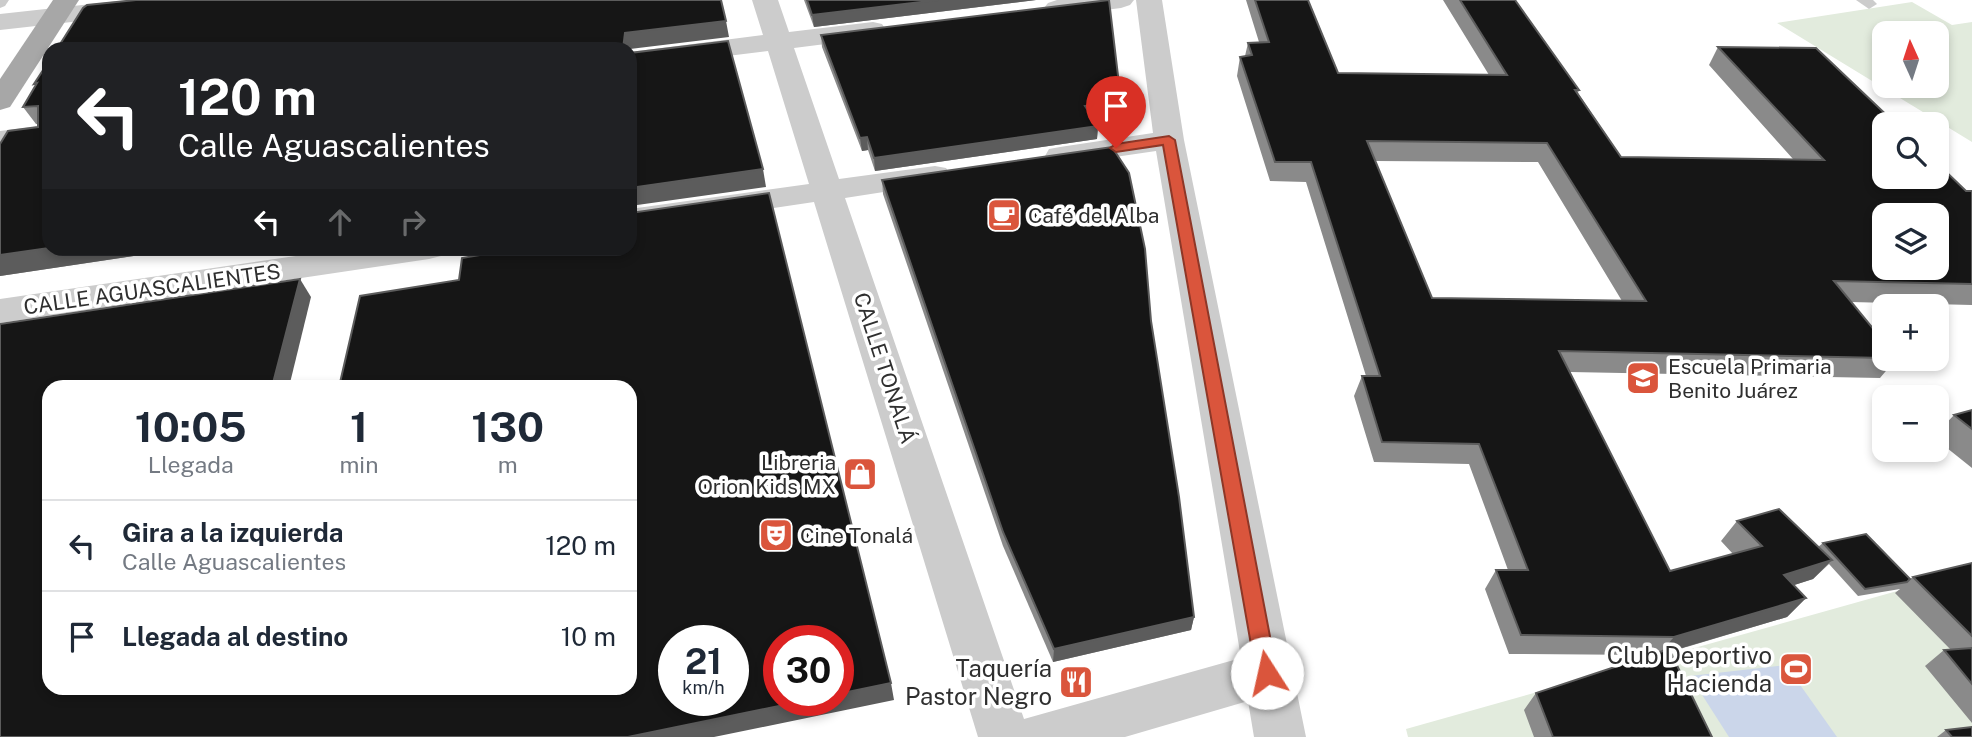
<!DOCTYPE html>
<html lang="es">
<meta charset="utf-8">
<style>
body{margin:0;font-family:"Public Sans",sans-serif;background:#f2f2f3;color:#1f2937;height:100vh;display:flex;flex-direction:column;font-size:26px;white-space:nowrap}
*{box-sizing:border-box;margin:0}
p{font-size:23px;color:#747a83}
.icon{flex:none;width:38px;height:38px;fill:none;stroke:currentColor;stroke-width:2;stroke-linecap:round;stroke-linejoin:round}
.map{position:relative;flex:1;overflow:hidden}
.side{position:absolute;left:42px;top:380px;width:595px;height:315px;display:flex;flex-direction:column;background:#fff;border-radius:21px;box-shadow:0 4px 10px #0003}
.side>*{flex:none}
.banner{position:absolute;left:42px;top:42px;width:595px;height:214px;border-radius:21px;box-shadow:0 4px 10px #0003;background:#202124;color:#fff;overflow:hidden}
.needle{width:46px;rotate:357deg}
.buttons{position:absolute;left:1872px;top:21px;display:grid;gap:14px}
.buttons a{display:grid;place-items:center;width:77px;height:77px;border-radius:14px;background:#fff;box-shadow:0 4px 10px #0003;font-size:35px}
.speed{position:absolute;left:658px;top:625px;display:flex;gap:14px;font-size:35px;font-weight:700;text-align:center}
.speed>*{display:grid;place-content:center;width:91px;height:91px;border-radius:50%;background:#fff;box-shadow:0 4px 10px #0003;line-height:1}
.speed small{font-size:18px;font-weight:400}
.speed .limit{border:10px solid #d22;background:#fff;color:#111}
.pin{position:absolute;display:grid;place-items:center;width:60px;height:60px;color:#fff;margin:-72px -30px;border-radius:50% 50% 50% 0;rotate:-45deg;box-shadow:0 0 7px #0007}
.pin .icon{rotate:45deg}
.me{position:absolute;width:77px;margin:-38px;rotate:350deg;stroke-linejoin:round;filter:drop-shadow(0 0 5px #0008)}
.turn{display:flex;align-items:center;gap:24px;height:147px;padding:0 21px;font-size:32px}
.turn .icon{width:91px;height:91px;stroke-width:2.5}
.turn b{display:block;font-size:49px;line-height:60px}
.lanes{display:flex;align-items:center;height:66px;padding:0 21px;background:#0003;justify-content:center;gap:35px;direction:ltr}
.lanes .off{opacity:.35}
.eta{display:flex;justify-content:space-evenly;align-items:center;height:119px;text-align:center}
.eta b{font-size:42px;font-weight:700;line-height:49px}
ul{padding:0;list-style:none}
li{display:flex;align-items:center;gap:21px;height:91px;padding:0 21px;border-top:2px solid #e0e1e3}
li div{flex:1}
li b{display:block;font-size:26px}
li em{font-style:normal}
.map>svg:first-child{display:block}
.green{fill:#e2ebdd;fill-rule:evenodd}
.water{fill:#cbd6ea}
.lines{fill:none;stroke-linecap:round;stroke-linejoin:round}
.service{fill:#ccc;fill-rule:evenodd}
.minor{fill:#ccc;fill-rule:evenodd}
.primary{fill:#a7a7a7;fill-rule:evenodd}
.wall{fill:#8a8a8a;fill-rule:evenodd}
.shaded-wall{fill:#5c5c5c}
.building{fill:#161616;stroke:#5c5c5c;stroke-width:2;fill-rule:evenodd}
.route{fill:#da553c;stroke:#8e3727;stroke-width:2}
.labels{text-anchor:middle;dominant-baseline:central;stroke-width:7;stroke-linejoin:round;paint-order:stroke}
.poi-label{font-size:21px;fill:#2f2f2f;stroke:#fff;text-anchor:start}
.street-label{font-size:21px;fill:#2f2f2f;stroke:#fff}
.near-poi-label{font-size:24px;fill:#2f2f2f;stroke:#fff;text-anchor:end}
</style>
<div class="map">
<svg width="1972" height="737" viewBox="0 0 1972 737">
<rect width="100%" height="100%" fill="#fff"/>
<g class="green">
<path d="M 1912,2 L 1952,25 L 1972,22 L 1972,142 L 1777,23 ZM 1885,33 L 1937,33 L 1937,86 L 1885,86 Z"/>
<polygon points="1972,570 1972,737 1408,737 1406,729"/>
</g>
<polygon class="water" points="1786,665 1837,737 1729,737 1690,676"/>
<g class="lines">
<g class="service">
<polygon points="0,0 9,0 5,6 0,8"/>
<polygon points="1856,0 1873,0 1877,4 1869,9"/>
</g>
<g class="minor">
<polygon points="128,0 210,0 206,5 197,8 0,30 0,14"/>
<polygon points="752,0 778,0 789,32 873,22 882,24 886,30 882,36 873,38 794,48 839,179 935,166 946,168 951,175 946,182 935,184 845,198 1024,719 1241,658 1156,151 1060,165 1049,163 1045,156 1049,149 1060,147 1153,133 1136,0 1162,0 1184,140 1306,737 1254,737 1248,701 1125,737 978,737 814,202 630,229 630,209 809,184 768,51 630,68 630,52 763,35"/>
<polygon points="1057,0 1134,0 1130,5 1121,8 1057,16 1048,13 1044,8 1048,3"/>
<polygon points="49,125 49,143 0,149 0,131"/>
<polygon points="351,248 446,248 441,256 429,259 0,323 0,299"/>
</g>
<polygon class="primary" points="53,0 79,0 10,107 0,110 0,79"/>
</g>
<g class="wall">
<polygon points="804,0 1036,0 814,27"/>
<path d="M 1246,0 L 1308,0 L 1338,73 L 1489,75 L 1443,0 L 1515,0 L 1579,90 L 1578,93 L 1621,157 L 1793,159 L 1709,65 L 1718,47 L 1966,191 L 1972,191 L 1972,305 L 1851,302 L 1885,343 L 1885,359 L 1896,359 L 1880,378 L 1570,372 L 1670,571 L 1733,554 L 1721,541 L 1737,521 L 1818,547 L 1823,543 L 1910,579 L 1913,577 L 1972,563 L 1972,723 L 1925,666 L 1944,650 L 1951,650 L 1895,593 L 1900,589 L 1858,596 L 1829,564 L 1813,579 L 1794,585 L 1806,598 L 1787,617 L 1670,652 L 1712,737 L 1534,737 L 1524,710 L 1536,693 L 1650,655 L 1509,654 L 1485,589 L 1496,570 L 1508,570 L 1469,464 L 1374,462 L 1354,396 L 1362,376 L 1366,376 L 1306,182 L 1270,181 L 1237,76 L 1240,57 L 1245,56 L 1248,43 L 1259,42 ZM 1375,161 L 1538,162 L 1622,301 L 1432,298 Z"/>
<polygon points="821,35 1121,101 1119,114 1092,118 1098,126 1097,139 875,171 868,150 862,151 822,47"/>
<polygon points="49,61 49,248 187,248 0,276 0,144 38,127 38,124 36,124 23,107"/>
<polygon points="882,180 1151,321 1194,617 1191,630 1053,662 1003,546 883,194"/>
<polygon points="1972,410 1972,468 1937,440 1937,433 1954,415"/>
<polygon points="1946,730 1972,737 1937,737"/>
</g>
<g class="shaded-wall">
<polygon points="938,0 1036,0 814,27 812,15"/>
<polygon points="726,21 729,37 630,49 623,49 625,33"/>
<polygon points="1121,101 1119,114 1084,119 1085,106"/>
<polygon points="1098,126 1097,139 875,171 874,158"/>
<polygon points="867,137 868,150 862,151 860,138"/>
<polygon points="763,169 766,187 630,206 630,188"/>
<polygon points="49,248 187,248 0,276 0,255"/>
<polygon points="300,279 311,297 289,387 272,387"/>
<polygon points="1832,560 1813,579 1766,594 1784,575"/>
<polygon points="1806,598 1787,617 1658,655 1674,637"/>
<polygon points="1194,617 1191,630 1053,662 1054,649"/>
<polygon points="891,683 894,700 714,737 628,737 808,700 838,700 838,694"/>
</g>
<g class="building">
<polygon points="136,0 721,0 726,21 625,33 623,49 57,49 83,8 87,5"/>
<polygon points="807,0 938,0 812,15"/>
<polygon points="1109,0 1121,101 1085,106 1098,126 874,158 867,137 860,138 821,35"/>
<path d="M 1255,0 L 1308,0 L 1338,73 L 1507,75 L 1460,0 L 1515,0 L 1579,90 L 1575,90 L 1621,157 L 1824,160 L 1718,47 L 1816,48 L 1896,124 L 1885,124 L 1885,177 L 1937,177 L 1937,163 L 1966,191 L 1972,191 L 1972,284 L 1834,281 L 1885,343 L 1885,358 L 1559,351 L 1670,571 L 1762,546 L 1737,521 L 1779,509 L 1832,560 L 1784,575 L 1806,598 L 1674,637 L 1521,635 L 1496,570 L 1528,570 L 1479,444 L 1382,442 L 1362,376 L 1380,376 L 1311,162 L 1275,162 L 1240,57 L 1252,55 L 1248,43 L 1269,42 ZM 1367,141 L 1547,143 L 1646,301 L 1432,298 ZM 1885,215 L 1937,215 L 1937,268 L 1885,268 Z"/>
<polygon points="728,41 763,169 630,188 630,53"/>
<polygon points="49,61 49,248 0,255 0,144 8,131 38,127 38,106 23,107 37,83 34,84"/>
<polygon points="1112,147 1129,173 1145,249 1151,321 1179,497 1194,617 1054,649 1003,532 882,180"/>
<path d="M 769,193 L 891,683 L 838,694 L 838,640 L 779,640 L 779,700 L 808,700 L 628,737 L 0,737 L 0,324 L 300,279 L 272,387 L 49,387 L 49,688 L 630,688 L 630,387 L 339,387 L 360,296 L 459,280 L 462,258 L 521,248 L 630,248 L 630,213 ZM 674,640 L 733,640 L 733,700 L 674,700 Z"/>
<polygon points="1972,410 1972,429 1954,415"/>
<polygon points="1866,534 1910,579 1907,582 1865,589 1823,543"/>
<polygon points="1972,563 1972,636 1913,577"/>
<polygon points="1972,648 1972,684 1944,650"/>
<polygon points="1669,649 1712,737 1553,737 1536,693"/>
<polygon points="1972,727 1972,737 1952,737 1946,730"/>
</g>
<polygon class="route" points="1169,136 1175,140 1277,673 1274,680 1267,683 1259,680 1256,673 1163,145 1116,152 1110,148 1116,144"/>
<defs>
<g id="cafe-square" transform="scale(1.75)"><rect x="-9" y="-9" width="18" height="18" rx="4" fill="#da553c" stroke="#fff"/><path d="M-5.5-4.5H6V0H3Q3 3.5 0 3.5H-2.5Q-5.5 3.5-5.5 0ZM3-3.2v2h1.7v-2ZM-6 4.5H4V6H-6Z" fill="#fff"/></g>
<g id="school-square" transform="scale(1.75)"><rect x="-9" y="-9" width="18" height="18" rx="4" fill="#da553c" stroke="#fff"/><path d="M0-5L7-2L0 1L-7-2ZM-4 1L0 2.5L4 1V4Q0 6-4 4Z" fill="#fff"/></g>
<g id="shop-square" transform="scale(1.75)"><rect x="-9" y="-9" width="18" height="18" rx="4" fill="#da553c" stroke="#fff"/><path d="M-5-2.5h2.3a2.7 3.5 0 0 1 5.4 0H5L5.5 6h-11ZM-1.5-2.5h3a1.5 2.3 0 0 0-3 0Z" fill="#fff"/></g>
<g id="theatre-square" transform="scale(1.75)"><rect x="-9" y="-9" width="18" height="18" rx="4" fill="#da553c" stroke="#fff"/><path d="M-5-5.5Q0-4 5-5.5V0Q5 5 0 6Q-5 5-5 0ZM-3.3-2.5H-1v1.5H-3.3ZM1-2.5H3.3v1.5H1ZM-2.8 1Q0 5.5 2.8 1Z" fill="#fff"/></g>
<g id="stadium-square" transform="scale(1.75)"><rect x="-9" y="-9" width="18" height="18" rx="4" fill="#da553c" stroke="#fff"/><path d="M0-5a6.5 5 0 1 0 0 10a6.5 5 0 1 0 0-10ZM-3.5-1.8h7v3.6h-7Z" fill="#fff"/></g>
<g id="restaurant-square" transform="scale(1.75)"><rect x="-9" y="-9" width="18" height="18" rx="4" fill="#da553c" stroke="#fff"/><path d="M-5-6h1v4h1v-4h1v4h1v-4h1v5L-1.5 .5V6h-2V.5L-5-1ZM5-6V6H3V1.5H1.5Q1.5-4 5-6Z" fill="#fff"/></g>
</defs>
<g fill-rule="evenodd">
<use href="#cafe-square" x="1004" y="215"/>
<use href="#school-square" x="1643" y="378"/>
<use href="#shop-square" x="860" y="474"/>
<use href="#theatre-square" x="776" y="535"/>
<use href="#stadium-square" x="1796" y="669"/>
<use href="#restaurant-square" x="1076" y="682"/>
</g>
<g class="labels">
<g class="poi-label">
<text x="1028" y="215">Café del Alba</text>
<text x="1668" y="366">Escuela Primaria<tspan x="1668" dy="24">Benito Juárez</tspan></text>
<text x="836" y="462" text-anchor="end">Libreria<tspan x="836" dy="24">Orion Kids MX</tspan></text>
<text x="800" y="535">Cine Tonalá</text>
</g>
<g class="street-label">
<text transform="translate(152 289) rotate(-8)">CALLE AGUASCALIENTES</text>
<text transform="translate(885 368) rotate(72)">CALLE TONALÁ</text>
</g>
<g class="near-poi-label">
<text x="1772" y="655">Club Deportivo<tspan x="1772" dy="28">Hacienda</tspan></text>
<text x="1052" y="668">Taquería<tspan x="1052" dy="28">Pastor Negro</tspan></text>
</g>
</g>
</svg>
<div class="buttons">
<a><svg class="needle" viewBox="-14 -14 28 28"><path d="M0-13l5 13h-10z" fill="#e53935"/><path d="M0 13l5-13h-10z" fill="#747a83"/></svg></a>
<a><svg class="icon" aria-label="search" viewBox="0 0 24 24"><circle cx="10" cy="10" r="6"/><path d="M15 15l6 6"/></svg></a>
<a><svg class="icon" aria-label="layers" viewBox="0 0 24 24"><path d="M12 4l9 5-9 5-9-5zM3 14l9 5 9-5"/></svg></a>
<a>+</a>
<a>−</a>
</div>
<div class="speed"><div>21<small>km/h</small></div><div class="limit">30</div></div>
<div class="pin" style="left:1116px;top:148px;background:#d93025"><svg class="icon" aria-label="arrive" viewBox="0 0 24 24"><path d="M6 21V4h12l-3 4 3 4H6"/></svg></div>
<svg class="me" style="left:1267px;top:673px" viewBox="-20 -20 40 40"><circle r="19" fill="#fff"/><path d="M0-13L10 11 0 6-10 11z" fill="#da553c"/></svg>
<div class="banner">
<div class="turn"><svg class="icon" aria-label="left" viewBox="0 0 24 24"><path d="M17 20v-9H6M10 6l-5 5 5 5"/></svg><div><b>120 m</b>Calle Aguascalientes</div></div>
<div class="lanes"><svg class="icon" aria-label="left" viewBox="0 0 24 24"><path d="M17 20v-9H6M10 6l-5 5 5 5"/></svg><svg class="icon off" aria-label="ahead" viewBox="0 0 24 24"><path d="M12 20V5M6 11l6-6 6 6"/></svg><svg class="icon off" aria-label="right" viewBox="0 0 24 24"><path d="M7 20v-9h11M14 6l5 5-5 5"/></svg></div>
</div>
<section class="side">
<div class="eta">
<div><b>10:05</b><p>Llegada</p></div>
<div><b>1</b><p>min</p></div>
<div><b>130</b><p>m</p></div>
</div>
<ul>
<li><svg class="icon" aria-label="left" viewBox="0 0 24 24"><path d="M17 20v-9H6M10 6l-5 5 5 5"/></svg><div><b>Gira a la izquierda</b><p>Calle Aguascalientes</p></div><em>120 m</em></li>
<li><svg class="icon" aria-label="arrive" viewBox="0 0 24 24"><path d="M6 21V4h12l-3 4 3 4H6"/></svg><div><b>Llegada al destino</b></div><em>10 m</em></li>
</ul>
</section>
</div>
